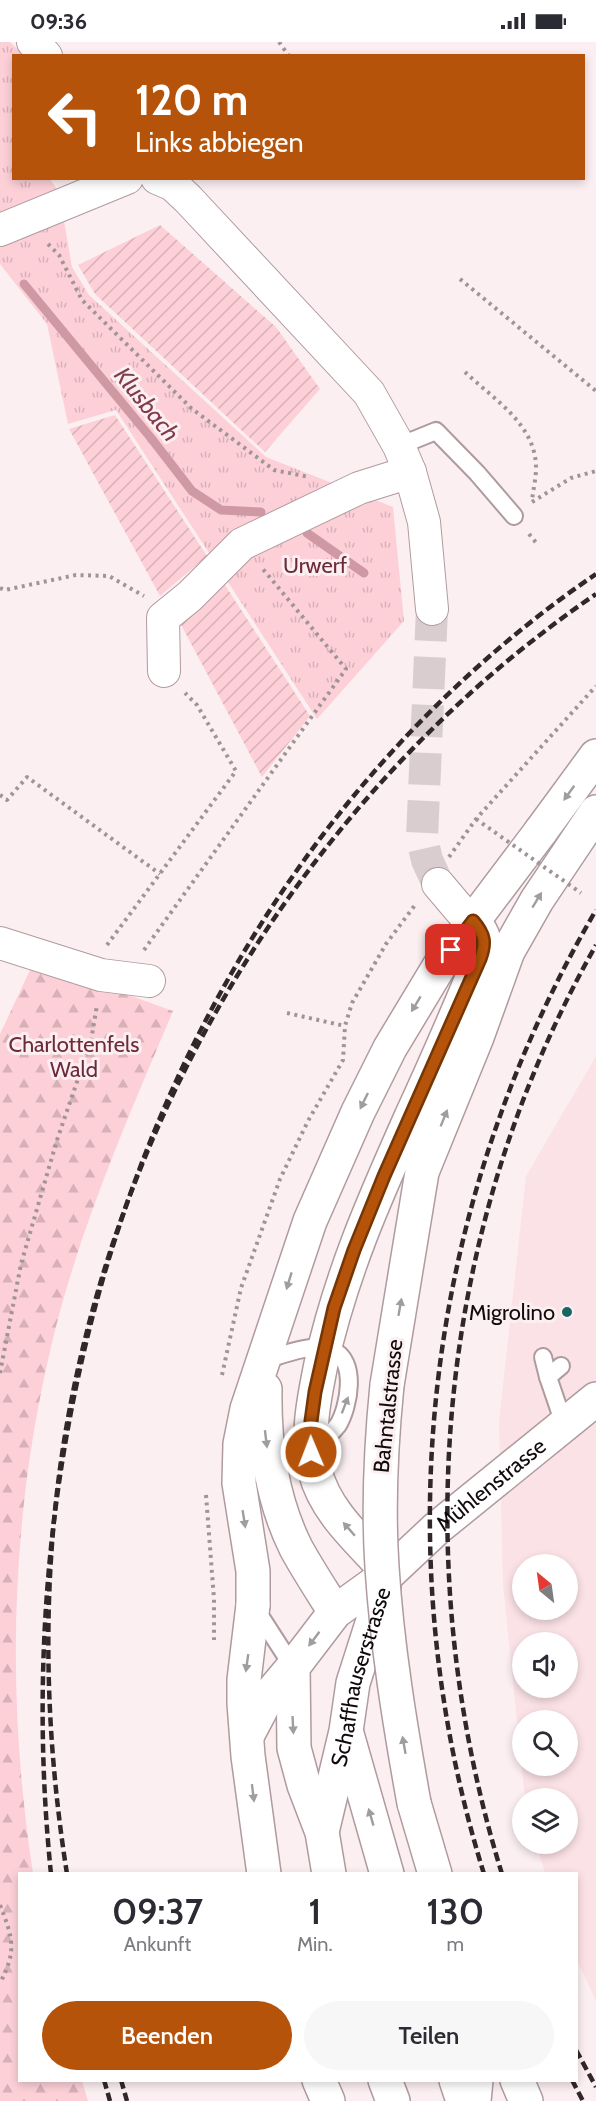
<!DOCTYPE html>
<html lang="de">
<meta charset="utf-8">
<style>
body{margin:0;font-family:Cabin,sans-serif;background:#f7f7f7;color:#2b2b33;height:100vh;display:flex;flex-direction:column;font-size:22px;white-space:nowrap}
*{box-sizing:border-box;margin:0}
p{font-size:20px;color:#7c7c81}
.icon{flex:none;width:33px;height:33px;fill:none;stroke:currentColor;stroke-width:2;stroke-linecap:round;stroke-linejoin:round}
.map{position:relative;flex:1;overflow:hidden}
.drawer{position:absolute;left:18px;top:1830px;width:560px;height:210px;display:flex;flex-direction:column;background:#fff;border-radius:0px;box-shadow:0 3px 9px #0003}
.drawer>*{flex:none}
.guide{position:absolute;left:12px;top:12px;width:573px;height:126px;border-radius:0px;box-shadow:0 3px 9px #0003;background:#b45309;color:#fff;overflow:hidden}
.needle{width:39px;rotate:331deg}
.tools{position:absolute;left:512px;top:1512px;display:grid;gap:12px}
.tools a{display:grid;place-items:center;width:66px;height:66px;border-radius:50%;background:#fff;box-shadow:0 3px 9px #0003;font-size:30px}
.pin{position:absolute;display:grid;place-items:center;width:51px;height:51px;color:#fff;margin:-26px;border-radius:12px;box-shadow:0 3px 9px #0006}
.me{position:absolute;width:66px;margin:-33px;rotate:359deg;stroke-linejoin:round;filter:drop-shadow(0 0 4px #0008)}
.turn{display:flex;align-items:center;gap:21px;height:126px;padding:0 24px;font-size:27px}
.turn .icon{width:78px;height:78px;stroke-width:2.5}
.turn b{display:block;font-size:42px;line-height:51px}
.eta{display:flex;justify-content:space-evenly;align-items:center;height:102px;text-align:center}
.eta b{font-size:36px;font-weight:600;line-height:42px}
.action{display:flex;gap:12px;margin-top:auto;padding:12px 24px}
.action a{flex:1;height:69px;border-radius:36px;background:#b45309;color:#fff;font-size:24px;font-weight:600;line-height:69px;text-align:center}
.action a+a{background:#f7f7f7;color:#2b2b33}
.status{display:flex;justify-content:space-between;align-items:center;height:42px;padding:0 30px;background:#fff;direction:ltr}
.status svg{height:16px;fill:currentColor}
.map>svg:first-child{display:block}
.built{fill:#fbe2e6;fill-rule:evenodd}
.forest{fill:url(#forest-firs)}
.park{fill:url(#park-tufts)}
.garden{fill:url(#garden-furrows)}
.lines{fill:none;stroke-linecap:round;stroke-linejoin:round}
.stream{stroke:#cf99a3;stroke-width:9}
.street-tunnel{stroke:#d9cdcf;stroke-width:32;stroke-dasharray:32 16;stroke-linecap:butt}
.lane-casing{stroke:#af9b9e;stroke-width:20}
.street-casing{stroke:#af9b9e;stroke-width:34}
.primary-casing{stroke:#af9b9e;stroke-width:36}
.highway-casing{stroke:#af9b9e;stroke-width:36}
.path{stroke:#9f9496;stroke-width:4;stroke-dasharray:3 4.5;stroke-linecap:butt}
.lane{stroke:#fff;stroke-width:16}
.street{stroke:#fff;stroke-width:32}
.primary{stroke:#fff;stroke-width:33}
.highway{stroke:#fff;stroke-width:33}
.rail{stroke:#2f2729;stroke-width:4.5;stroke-dasharray:9 4.5;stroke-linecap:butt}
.highway-bridge-casing{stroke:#af9b9e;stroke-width:36;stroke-linecap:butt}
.path-bridge{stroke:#9f9496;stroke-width:4;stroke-dasharray:3 4.5;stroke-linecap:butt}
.highway-bridge{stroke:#fff;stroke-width:33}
.oneway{fill:#a09d9e}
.route-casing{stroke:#753606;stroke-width:15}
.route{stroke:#b45309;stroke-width:10}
.poi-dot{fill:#186664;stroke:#fceff1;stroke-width:2}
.labels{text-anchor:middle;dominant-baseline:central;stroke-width:6;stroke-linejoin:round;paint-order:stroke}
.park-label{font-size:22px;fill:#6d2a3c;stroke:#fceff1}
.poi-label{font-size:22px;fill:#110a0c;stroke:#fceff1;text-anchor:end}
.street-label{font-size:22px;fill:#110a0c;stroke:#fceff1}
.water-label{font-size:24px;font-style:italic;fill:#803c4c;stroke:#fceff1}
</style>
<div class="status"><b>09:36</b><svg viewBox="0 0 49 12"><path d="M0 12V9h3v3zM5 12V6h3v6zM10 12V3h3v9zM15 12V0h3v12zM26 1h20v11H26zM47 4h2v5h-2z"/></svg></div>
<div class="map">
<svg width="596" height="2059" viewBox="0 0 596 2059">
<defs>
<pattern id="forest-firs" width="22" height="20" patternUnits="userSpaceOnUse" patternTransform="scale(1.5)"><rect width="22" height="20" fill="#fdd0d8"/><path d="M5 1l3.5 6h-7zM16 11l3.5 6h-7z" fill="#d8b1b8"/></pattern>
<pattern id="park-tufts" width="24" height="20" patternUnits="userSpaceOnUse" patternTransform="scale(1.5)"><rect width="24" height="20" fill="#fdd0d8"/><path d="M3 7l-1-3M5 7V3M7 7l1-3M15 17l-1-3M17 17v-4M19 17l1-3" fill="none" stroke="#d8b1b8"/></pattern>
<pattern id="garden-furrows" width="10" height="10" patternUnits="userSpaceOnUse" patternTransform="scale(1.5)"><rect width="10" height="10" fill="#fdd0d8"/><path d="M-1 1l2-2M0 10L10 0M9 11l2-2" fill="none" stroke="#d8b1b8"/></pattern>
</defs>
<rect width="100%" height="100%" fill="#fceff1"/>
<path class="built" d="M 596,1014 L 596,1959 L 576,1916 L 576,1832 L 545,1831 L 536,1802 L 567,1802 L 567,1756 L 525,1756 L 503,1543 L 499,1379 L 526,1134 ZM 522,1522 L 567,1522 L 567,1568 L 522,1568 ZM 522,1600 L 567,1600 L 567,1646 L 522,1646 ZM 522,1678 L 567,1678 L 567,1724 L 522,1724 Z"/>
<path class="forest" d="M 31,926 L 123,951 L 173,969 C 127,1078 78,1189 51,1305 C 10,1477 6,1657 33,1831 L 20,1832 L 20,2038 L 82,2039 L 88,2059 L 0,2059 L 0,992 Z"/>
<polygon class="park" points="0,0 10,0 24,13 14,14 14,136 50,137 59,150 72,225 89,253 266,415 393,465 404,579 317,677 116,368 68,382 47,282 0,222"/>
<g class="garden">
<polygon points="160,183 276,285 320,347 265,410 95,252 78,223"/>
<polygon points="115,373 207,514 160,554 69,387"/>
<polygon points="223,540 310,674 262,735 179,579"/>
</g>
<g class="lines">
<g class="stream">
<polyline points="24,242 151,396 192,449 221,468 261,470"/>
<polyline points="307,491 364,531"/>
</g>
<polyline class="street-tunnel" points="432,567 422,796 427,818 438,842"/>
<g class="lane-casing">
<g id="lane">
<polyline points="399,404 436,389 477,431 514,474"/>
<polyline points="543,1315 548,1335"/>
<path d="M 265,1318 C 285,1312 311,1301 332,1308 C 358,1318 349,1365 338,1383 C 331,1392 320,1401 312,1409"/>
<polyline points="561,1324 548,1335 564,1382"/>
<polyline points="255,1566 293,1625"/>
</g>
</g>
<g class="street-casing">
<g id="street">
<polyline points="33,0 46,14"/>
<polyline points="157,136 173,143 188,157 369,351 399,404 410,430 424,480 432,567"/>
<polyline points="0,188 127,136"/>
<polyline points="164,629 163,576 190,554 242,502 359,446 410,430"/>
<polyline points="438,842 460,868 473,879"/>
<polyline points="0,901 101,933 149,939"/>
</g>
</g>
<g class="primary-casing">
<g id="primary">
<path d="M 265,1347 C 264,1401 271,1456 296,1506 C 308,1528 322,1549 335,1570"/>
<path d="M 389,1531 C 361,1500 325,1470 315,1429 C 306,1393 314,1357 321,1322 C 341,1232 374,1158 411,1075 C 435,1023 458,970 480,917 C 486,899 486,894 473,879"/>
<polyline points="253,1563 253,1529 239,1441 240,1402 247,1367 310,1179 358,1070 390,1006 440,923 541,789"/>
<polyline points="347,1692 387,1832"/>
<path id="s1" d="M 322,1790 L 346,1689 L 353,1641 L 384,1544"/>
<path id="s2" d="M 329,1832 L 322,1790 L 304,1743 L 294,1706 L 293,1625 L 335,1570 L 389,1531 L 437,1486 L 596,1357"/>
<polyline points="385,2038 393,2059"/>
<polyline points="456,2038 463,2059"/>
</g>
</g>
<g class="highway-casing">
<g id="highway">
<polyline points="541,789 596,714"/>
<polyline points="445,1000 508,909 537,858 596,770"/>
<polyline points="387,1343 422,1130 477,995 508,909"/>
<polyline points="253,1563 244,1638 244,1661 248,1714 264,1832"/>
<polyline points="248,1692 267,1656 293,1625"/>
<polyline points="414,1761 435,1832"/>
<polyline points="319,2038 328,2059"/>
<polyline points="517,2038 526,2059"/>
<polyline points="474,2059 476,2038"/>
</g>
</g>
<g class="path">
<polyline points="279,0 289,14"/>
<polyline points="48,202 59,213 82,258 191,366 274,428 309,435"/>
<polyline points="460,237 596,349"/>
<path d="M 465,330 C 493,357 536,382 536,426 C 536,437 533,448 532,459"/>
<polyline points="532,460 571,436 596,429"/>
<polyline points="529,492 538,503"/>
<polyline points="0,546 5,548 76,533 109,534 144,554"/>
<polyline points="0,753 7,758 27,735 160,832"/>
<polyline points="449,815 476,777 596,644"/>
<polyline points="107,903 236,729 197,663 185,651"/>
<polyline points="144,908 346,627 262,526"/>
<polyline points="287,971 345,984"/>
<polyline points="0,1331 21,1222 57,1098 91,999 97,963"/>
<polyline points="222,1333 241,1246 280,1137 308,1079 343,1018 345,984 352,961 386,902 415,863"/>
<polyline points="206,1453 214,1557 214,1598"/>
<path d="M 0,1863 C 13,1896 17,1909 0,1941"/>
</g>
<use href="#lane" class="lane"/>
<use href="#street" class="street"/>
<use href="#primary" class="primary"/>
<use href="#highway" class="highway"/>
<g class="rail">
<path d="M 51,1832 C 0,1336 182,815 596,532"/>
<path d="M 67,1832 C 44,1686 41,1539 65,1393 C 121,1059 315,744 596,552"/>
<path d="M 484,1832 C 383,1507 425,1161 596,868"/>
<path d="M 502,1832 C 406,1522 436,1186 596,903"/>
<polyline points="576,2008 596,2045"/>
<polyline points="104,2038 110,2059"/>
<polyline points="121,2038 127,2059"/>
<polyline points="572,2038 583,2059"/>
</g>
<g class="highway-bridge-casing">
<path id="highway-bridge" d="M 387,1343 C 381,1403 378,1465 382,1525 C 387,1604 400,1683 414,1761"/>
</g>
<polyline class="path-bridge" points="476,777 581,851"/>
<use href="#highway-bridge" class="highway-bridge"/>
</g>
<defs><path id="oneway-solid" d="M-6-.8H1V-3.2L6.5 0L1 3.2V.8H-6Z" transform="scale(1.5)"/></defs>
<g class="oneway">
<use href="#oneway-solid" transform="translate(569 751) rotate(126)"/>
<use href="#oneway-solid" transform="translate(537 858) rotate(-59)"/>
<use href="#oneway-solid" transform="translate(416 962) rotate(121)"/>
<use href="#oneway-solid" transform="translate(364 1059) rotate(116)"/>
<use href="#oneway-solid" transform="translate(444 1076) rotate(-68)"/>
<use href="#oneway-solid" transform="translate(289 1239) rotate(107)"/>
<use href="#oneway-solid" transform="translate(400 1265) rotate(-80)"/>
<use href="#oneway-solid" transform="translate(345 1363) rotate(-69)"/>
<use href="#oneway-solid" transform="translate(266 1397) rotate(83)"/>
<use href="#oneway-solid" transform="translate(244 1477) rotate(81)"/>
<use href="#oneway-solid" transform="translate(349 1487) rotate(-131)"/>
<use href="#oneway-solid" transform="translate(314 1597) rotate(127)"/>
<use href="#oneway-solid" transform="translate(247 1621) rotate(98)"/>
<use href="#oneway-solid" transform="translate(293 1683) rotate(87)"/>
<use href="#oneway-solid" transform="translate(404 1703) rotate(-100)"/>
<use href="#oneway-solid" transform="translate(253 1751) rotate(83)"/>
<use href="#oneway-solid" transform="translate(371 1775) rotate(-106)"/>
</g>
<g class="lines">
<g class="route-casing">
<path id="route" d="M 311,1410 L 311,1379 L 315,1350 L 334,1266 L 354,1208 L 384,1134 L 480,917 C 486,901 485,893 473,879 L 451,908"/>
</g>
<use href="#route" class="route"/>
</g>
<circle class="poi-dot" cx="567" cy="1270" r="6"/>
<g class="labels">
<g class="park-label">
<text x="315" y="523">Urwerf</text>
<text x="74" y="1002">Charlottenfels<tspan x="74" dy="25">Wald</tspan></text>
</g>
<g class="poi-label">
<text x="555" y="1270">Migrolino</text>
</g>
<g class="street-label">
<text transform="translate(388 1364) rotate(-84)">Bahntalstrasse</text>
<text stroke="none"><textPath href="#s2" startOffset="483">Mühlenstrasse</textPath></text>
<text stroke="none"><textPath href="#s1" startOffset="160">Schaffhauserstrasse</textPath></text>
</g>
<g class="water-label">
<text transform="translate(147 362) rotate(51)">Klusbach</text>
</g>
</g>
</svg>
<div class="tools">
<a><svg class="needle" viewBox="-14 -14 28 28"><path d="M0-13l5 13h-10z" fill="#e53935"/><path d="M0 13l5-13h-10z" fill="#7c7c81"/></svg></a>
<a><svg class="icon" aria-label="sound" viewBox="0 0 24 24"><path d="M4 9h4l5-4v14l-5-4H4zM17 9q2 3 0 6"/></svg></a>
<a><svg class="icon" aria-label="search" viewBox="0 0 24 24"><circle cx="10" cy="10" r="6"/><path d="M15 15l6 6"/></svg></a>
<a><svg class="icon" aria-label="layers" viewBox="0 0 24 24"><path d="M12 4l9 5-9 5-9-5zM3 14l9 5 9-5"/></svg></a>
</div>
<div class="pin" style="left:451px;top:908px;background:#d93025"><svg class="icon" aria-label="arrive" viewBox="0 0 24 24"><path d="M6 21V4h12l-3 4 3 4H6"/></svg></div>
<svg class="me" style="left:311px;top:1410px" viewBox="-20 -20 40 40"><circle r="17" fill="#b45309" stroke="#fff" stroke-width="3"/><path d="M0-11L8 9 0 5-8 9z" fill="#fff"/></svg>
<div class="guide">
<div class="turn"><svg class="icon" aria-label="left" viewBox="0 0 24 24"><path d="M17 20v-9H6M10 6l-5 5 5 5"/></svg><div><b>120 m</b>Links abbiegen</div></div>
</div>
<section class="drawer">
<div class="eta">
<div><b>09:37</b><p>Ankunft</p></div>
<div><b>1</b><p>Min.</p></div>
<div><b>130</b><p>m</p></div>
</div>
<div class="action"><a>Beenden</a><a>Teilen</a></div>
</section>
</div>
